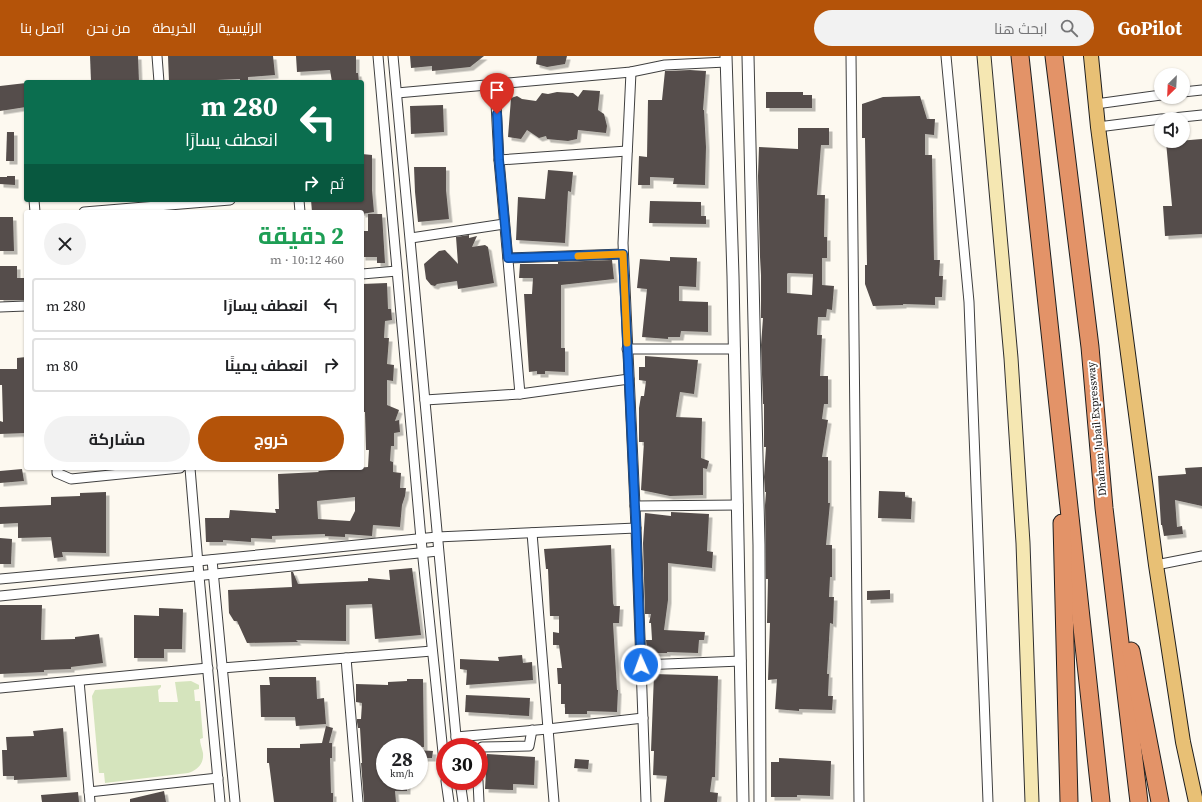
<!DOCTYPE html>
<html lang="ar">
<meta charset="utf-8">
<style>
body{margin:0;font-family:"Source Serif 4",Cairo,serif;background:#f2f2f2;color:#202124;direction:rtl;height:100vh;display:flex;flex-direction:column;font-size:15px;white-space:nowrap}
*{box-sizing:border-box;margin:0}
p{font-size:13px;color:#757577}
.icon{flex:none;width:22px;height:22px;fill:none;stroke:currentColor;stroke-width:2;stroke-linecap:round;stroke-linejoin:round}
.map{position:relative;flex:1;overflow:hidden;direction:ltr}
.details{position:absolute;left:24px;top:154px;width:340px;height:260px;display:flex;flex-direction:column;background:#fff;border-radius:4px;box-shadow:0 1px 3px #0004;direction:rtl}
.details>*{flex:none}
.top-card{position:absolute;left:24px;top:24px;width:340px;height:122px;border-radius:4px;box-shadow:0 1px 3px #0004;direction:rtl;background:#0b6e4f;color:#fff;overflow:hidden}
.needle{width:26px;rotate:204deg}
.tools{position:absolute;left:1154px;top:12px;display:grid;gap:8px}
.tools a{display:grid;place-items:center;width:36px;height:36px;border-radius:50%;background:#fff;box-shadow:0 1px 3px #0004;font-size:20px}
.speed{position:absolute;left:376px;top:682px;display:flex;gap:8px;font-size:20px;font-weight:700;text-align:center}
.speed>*{display:grid;place-content:center;width:52px;height:52px;border-radius:50%;background:#fff;box-shadow:0 1px 3px #0004;line-height:1}
.speed small{font-size:10px;font-weight:400}
.speed .limit{border:6px solid #d22;background:#fff;color:#111}
.pin{position:absolute;display:grid;place-items:center;width:34px;height:34px;color:#fff;margin:-41px -17px;border-radius:50% 50% 50% 0;rotate:-45deg;box-shadow:0 0 4px #0007}
.pin .icon{rotate:45deg}
.me{position:absolute;width:44px;margin:-22px;rotate:358deg;stroke-linejoin:round;filter:drop-shadow(0 0 3px #0008)}
.turn{display:flex;align-items:center;gap:14px;height:84px;padding:0 20px;font-size:18px}
.turn .icon{width:52px;height:52px;stroke-width:2.5}
.turn b{display:block;font-size:28px;line-height:34px}
.then{display:flex;align-items:center;height:38px;padding:0 20px;background:#0003;gap:8px;font-size:15px}
.round{display:grid;place-items:center;flex:none;width:42px;height:42px;border-radius:21px;background:#f2f2f2}
.summary{display:flex;align-items:center;justify-content:space-between;height:68px;padding:0 20px}
h1{font-size:24px;font-weight:700;line-height:30px;color:#1e9e55}
.primary-button{display:flex;gap:8px;margin-top:auto;padding:8px 20px}
.primary-button a{flex:1;height:46px;border-radius:24px;background:#b45309;color:#fff;font-size:16px;font-weight:700;line-height:46px;text-align:center}
.primary-button a+a{background:#f2f2f2;color:#202124}
ul{padding:0;list-style:none}
li{display:flex;align-items:center;gap:12px;height:54px;margin:0 8px 6px;padding:0 12px;border:2px solid #e0e0e0;border-radius:4px}
li div{flex:1}
li b{display:block;font-size:15px}
li em{font-style:normal}
header{display:flex;align-items:center;gap:24px;box-sizing:border-box;height:56px;padding:0 20px;background:#b45309;color:#fff}
header strong{font-size:19px}
nav{display:flex;gap:22px;margin-inline-start:auto;font-size:14px}
.search{width:280px;height:36px;background:#f2f2f2;display:flex;align-items:center;gap:10px;box-sizing:border-box;padding:0 14px;border-radius:22px;color:#757577;font-size:15px}
.map>svg:first-child{display:block}
.green{fill:#d5e4bd}
.building{fill:#554e4b;fill-rule:evenodd;filter:url(#shadow)}
.lines{fill:none;stroke-linecap:round;stroke-linejoin:round}
.minor-casing{stroke:#404040;stroke-width:11}
.tertiary-casing{stroke:#404040;stroke-width:13}
.secondary-casing{stroke:#2f2f2f;stroke-width:15}
.primary-casing{stroke:#1e1e1e;stroke-width:16}
.motorway-casing{stroke:#1e1e1e;stroke-width:19}
.minor{stroke:#fff;stroke-width:9}
.tertiary{stroke:#fff;stroke-width:11}
.secondary{stroke:#f5e7b2;stroke-width:13}
.primary{stroke:#e8c075;stroke-width:14}
.motorway{stroke:#e39368;stroke-width:17}
.route-casing{stroke:#114b97;stroke-width:10}
.route{stroke:#1a73e8;stroke-width:7}
.slow{stroke:#f59e0b;stroke-width:7}
.labels{text-anchor:middle;dominant-baseline:central;stroke-width:4;stroke-linejoin:round;paint-order:stroke}
.street-label{font-size:11px;fill:#0d0d0d;stroke:#fff}
</style>
<header>
<strong>GoPilot</strong>
<div class="search"><svg class="icon" aria-label="search" viewBox="0 0 24 24"><circle cx="10" cy="10" r="6"/><path d="M15 15l6 6"/></svg>ابحث هنا</div>
<nav><a>الرئيسية</a><a>الخريطة</a><a>من نحن</a><a>اتصل بنا</a></nav>
</header>
<div class="map">
<svg width="1202" height="746" viewBox="0 0 1202 746">
<defs>
<filter id="shadow"><feDropShadow dx="3.5" dy="3.5" stdDeviation="0" flood-color="#0004"/></filter>
</defs>
<rect width="100%" height="100%" fill="#fdf9f0"/>
<path class="green" d="M 191,625 L 199,629 L 199,633 L 194,634 L 195,645 L 200,645 L 203,682 L 200,683 C 200,688 202,692 203,697 C 204,707 198,714 188,717 L 105,727 L 104,717 L 99,717 L 92,640 L 95,634 L 161,629 L 161,631 L 158,634 L 159,646 L 178,646 L 175,626 Z"/>
<g class="building">
<polygon points="90,0 138,0 139,26 91,26"/>
<polygon points="168,0 273,0 275,19 248,21 248,26 240,26 240,23 169,26"/>
<polygon points="296,0 356,0 356,17 358,17 359,26 332,26 330,14 297,16"/>
<polygon points="410,0 484,0 470,11 432,15 432,10 411,12"/>
<polygon points="537,0 567,0 565,8 547,11 536,8"/>
<polygon points="690,14 706,15 703,54 704,54 706,91 705,129 673,128 674,122 650,121 650,129 638,129 639,100 647,101 648,44 662,44 665,15"/>
<polygon points="26,27 26,51 0,55 0,30"/>
<polygon points="583,34 600,35 598,54 604,58 607,70 606,77 578,74 577,83 568,85 547,83 546,80 539,82 527,74 521,83 508,81 511,42 517,40 522,43 536,45 542,37 548,38 557,36 573,37 578,41"/>
<polygon points="766,36 803,36 803,39 812,39 812,52 766,52"/>
<polygon points="920,40 927,63 935,63 934,79 925,78 925,99 932,99 934,204 940,204 939,220 943,220 942,241 935,241 935,249 903,248 903,249 873,250 865,228 865,209 867,209 865,82 862,82 862,48 883,41"/>
<polygon points="443,49 444,76 411,78 410,50"/>
<path d="M 798,72 L 829,72 L 829,89 L 821,89 L 817,139 L 825,139 L 824,181 L 827,181 L 827,202 L 822,202 L 822,229 L 834,230 L 832,254 L 827,253 L 826,261 L 818,261 L 817,279 L 822,279 L 820,320 L 828,320 L 828,348 L 824,348 L 822,363 L 828,364 L 822,401 L 828,401 L 828,447 L 830,447 L 826,489 L 832,489 L 832,521 L 830,521 L 829,541 L 834,541 L 833,568 L 830,567 L 827,618 L 829,618 L 828,640 L 833,640 L 832,654 L 799,653 L 799,655 L 775,653 L 777,623 L 768,624 L 770,567 L 767,567 L 768,523 L 766,523 L 765,449 L 766,436 L 765,436 L 764,421 L 766,391 L 764,391 L 764,348 L 763,348 L 761,289 L 763,262 L 761,262 L 761,219 L 760,201 L 758,120 L 759,91 L 798,93 ZM 788,217 L 813,218 L 812,239 L 787,237 L 787,218 Z"/>
<polygon points="7,76 14,76 14,105 6,105"/>
<polygon points="1202,83 1202,178 1165,180 1163,150 1172,150 1166,86"/>
<polygon points="362,98 372,99 372,134 374,156 362,158 362,156 312,156 311,144 362,144"/>
<polygon points="414,111 446,111 446,134 449,163 418,166 415,136"/>
<polygon points="548,114 573,116 571,136 568,135 565,187 516,184 518,141 545,143"/>
<polygon points="7,120 15,120 15,129 0,128 0,121 7,121"/>
<polygon points="650,145 701,146 701,160 706,160 706,168 649,167"/>
<polygon points="368,158 382,158 385,207 377,207 377,201 362,201 362,175 368,175"/>
<polygon points="0,161 13,161 14,195 0,195"/>
<polygon points="469,179 469,182 477,180 472,191 485,189 488,191 494,227 458,233 457,225 437,228 435,230 431,229 426,223 424,208 439,195 445,194 458,208 456,181"/>
<polygon points="670,201 697,202 696,231 679,230 679,245 708,246 708,276 681,275 680,281 668,281 668,283 642,281 647,233 637,232 640,203 670,205"/>
<polygon points="612,204 614,223 561,229 561,292 565,292 565,316 545,315 545,318 537,318 537,315 529,316 524,238 532,238 533,222 519,222 520,208 558,208 558,206"/>
<polygon points="0,210 17,210 17,222 26,222 26,244 0,244"/>
<path d="M 387,227 L 388,253 L 391,253 L 392,264 L 385,265 L 384,282 L 389,282 L 387,308 L 394,309 L 393,325 L 387,324 L 387,349 L 399,354 L 395,365 L 399,364 L 400,376 L 394,377 L 394,390 L 391,390 L 390,405 L 393,406 L 393,416 L 401,417 L 400,432 L 406,432 L 405,440 L 402,449 L 400,471 L 373,469 L 372,480 L 345,478 L 345,481 L 325,480 L 325,478 L 272,480 L 272,483 L 251,482 L 251,486 L 223,484 L 223,486 L 206,486 L 205,462 L 229,462 L 230,454 L 276,457 L 275,453 L 279,453 L 278,418 L 319,416 L 318,415 L 368,411 L 369,394 L 366,394 L 365,356 L 362,356 L 362,228 ZM 355,441 L 355,455 L 350,465 L 318,463 L 317,445 Z"/>
<polygon points="645,300 698,304 694,338 680,336 676,361 702,362 701,402 709,405 707,413 703,412 703,439 670,440 641,434 644,386 639,386 639,352 641,340 644,340 646,325 639,324 639,311 645,311"/>
<polygon points="26,301 26,377 0,378 0,365 3,366 2,329 0,329 0,313 17,313 17,302"/>
<polygon points="1202,411 1202,450 1175,444 1177,471 1182,470 1183,478 1164,480 1162,469 1161,469 1158,420 1186,418 1185,412"/>
<polygon points="22,413 24,425 0,427 0,415"/>
<polygon points="879,435 905,436 905,441 912,442 911,463 878,462"/>
<polygon points="106,436 106,497 62,496 63,501 54,502 51,481 18,482 18,467 0,468 0,451 51,449 51,441 80,440 80,437"/>
<polygon points="671,456 709,458 707,495 713,496 712,512 668,507 668,544 664,574 705,576 704,584 699,584 698,597 667,596 667,597 647,597 646,584 652,584 651,567 649,567 651,558 645,558 643,487 645,457 671,460"/>
<polygon points="0,482 12,483 11,508 0,508"/>
<polygon points="611,489 613,547 614,550 620,550 619,567 613,567 617,634 618,634 617,656 587,655 587,658 565,658 565,648 561,648 561,628 558,628 557,612 562,612 559,589 553,589 553,576 559,577 559,560 550,560 548,513 546,513 544,493"/>
<polygon points="412,512 421,579 375,583 372,548 346,549 346,585 296,584 298,586 247,587 237,565 234,565 229,557 228,534 292,531 291,516 293,516 298,528 320,527 368,525 368,522 390,524 389,514"/>
<polygon points="890,534 890,543 867,544 867,535"/>
<polygon points="0,549 42,549 41,584 75,583 75,581 99,578 103,607 71,611 71,613 44,614 44,616 0,618"/>
<polygon points="159,552 183,553 182,593 164,593 164,602 134,602 134,559 159,560"/>
<polygon points="522,599 523,607 532,606 533,624 466,629 467,614 460,613 460,603 499,605 498,601"/>
<polygon points="654,618 718,620 715,721 712,721 710,736 718,737 717,746 664,746 667,720 653,719 654,695 651,695"/>
<polygon points="269,621 316,621 317,643 324,642 326,668 296,670 295,661 261,661 260,629 270,629"/>
<polygon points="407,623 423,623 424,691 385,691 385,725 407,725 407,735 395,735 396,746 364,746 361,707 362,707 360,672 358,672 357,666 357,663 361,663 362,647 356,646 356,628 388,629 388,626 407,625"/>
<polygon points="466,639 530,642 529,660 465,656"/>
<polygon points="326,670 333,672 329,687 332,687 332,702 330,702 331,737 333,737 333,746 274,746 269,707 267,707 267,692 300,692 300,688 322,687"/>
<polygon points="63,672 67,721 14,724 14,720 3,720 2,694 7,694 6,681 34,680 33,675"/>
<polygon points="419,694 433,695 432,702 419,702"/>
<polygon points="487,698 535,701 534,729 513,728 513,734 485,733"/>
<polygon points="779,702 831,705 830,740 797,739 797,741 771,741 771,706 779,706"/>
<polygon points="575,703 589,704 588,713 574,712"/>
<polygon points="164,735 166,746 130,746 130,743"/>
<polygon points="78,736 79,746 42,746 41,739"/>
</g>
<g class="lines">
<g class="minor-casing">
<g id="minor">
<polyline points="157,0 159,26"/>
<polyline points="378,0 421,483 445,716"/>
<polyline points="393,0 457,691"/>
<polyline points="851,0 859,746"/>
<polyline points="946,0 969,246 988,746"/>
<polyline points="631,16 623,187 636,472 646,746"/>
<polyline points="495,28 499,104 520,338"/>
<polyline points="1183,36 1202,34"/>
<polyline points="397,37 631,16 665,9 726,6"/>
<polyline points="1096,48 1161,39"/>
<polyline points="1163,63 1202,59"/>
<polyline points="1098,71 1161,63"/>
<polyline points="499,104 627,95"/>
<polyline points="34,144 35,156"/>
<polyline points="299,144 300,156"/>
<polyline points="84,156 230,144"/>
<polyline points="411,182 504,168"/>
<polyline points="508,202 623,198"/>
<polyline points="362,218 397,215"/>
<polyline points="0,251 26,250"/>
<polyline points="627,293 735,293"/>
<polyline points="425,344 520,338 629,323"/>
<polyline points="57,412 57,417 71,423 180,412"/>
<polyline points="190,412 199,520 220,746"/>
<polyline points="635,450 738,449"/>
<polyline points="532,477 554,746"/>
<polyline points="212,504 235,746"/>
<polyline points="1156,509 1202,500"/>
<polyline points="0,523 198,505 437,481 636,472"/>
<polyline points="0,540 438,495"/>
<polyline points="346,602 358,746"/>
<polyline points="641,609 741,605"/>
<polyline points="222,612 432,595"/>
<polyline points="79,625 90,746"/>
<polyline points="0,632 208,612"/>
<polyline points="456,681 548,673 643,662"/>
<polyline points="479,697 482,691 529,690 532,674"/>
<polyline points="446,725 449,746"/>
<polyline points="460,725 463,746"/>
<polyline points="478,725 479,746"/>
<polyline points="89,736 218,722"/>
</g>
</g>
<g class="tertiary-casing">
<g id="tertiary">
<polyline points="726,0 733,220 743,746"/>
<polyline points="748,0 759,489 760,746"/>
</g>
</g>
<g class="secondary-casing">
<polyline id="secondary" points="984,0 1011,302 1023,487 1032,746"/>
</g>
<g class="primary-casing">
<polyline id="primary" points="1091,0 1098,71 1156,509 1183,686 1196,746"/>
</g>
<g class="motorway-casing">
<g id="motorway">
<polyline points="1020,0 1101,746"/>
<polyline points="1054,0 1090,291 1104,452 1139,746"/>
<polyline points="1062,467 1069,746"/>
<polyline points="1131,595 1160,746"/>
</g>
</g>
<use href="#minor" class="minor"/>
<use href="#tertiary" class="tertiary"/>
<use href="#secondary" class="secondary"/>
<use href="#primary" class="primary"/>
<use href="#motorway" class="motorway"/>
</g>
<g class="lines">
<g class="route-casing">
<polyline id="route" points="497,58 499,104 508,202 623,198 636,472 641,609"/>
</g>
<use href="#route" class="route"/>
<polyline class="slow" points="578,200 623,198 627,287"/>
</g>
<g class="labels">
<g class="street-label">
<text transform="translate(1097 373) rotate(-95)">Dhahran Jubail Expressway</text>
</g>
</g>
</svg>
<div class="tools">
<a><svg class="needle" viewBox="-14 -14 28 28"><path d="M0-13l5 13h-10z" fill="#e53935"/><path d="M0 13l5-13h-10z" fill="#757577"/></svg></a>
<a><svg class="icon" aria-label="sound" viewBox="0 0 24 24"><path d="M4 9h4l5-4v14l-5-4H4zM17 9q2 3 0 6"/></svg></a>
</div>
<div class="speed"><div>28<small>km/h</small></div><div class="limit">30</div></div>
<div class="pin" style="left:497px;top:58px;background:#d93025"><svg class="icon" aria-label="arrive" viewBox="0 0 24 24"><path d="M6 21V4h12l-3 4 3 4H6"/></svg></div>
<svg class="me" style="left:641px;top:609px" viewBox="-20 -20 40 40"><circle r="17" fill="#1a73e8" stroke="#fff" stroke-width="3"/><path d="M0-11L8 9 0 5-8 9z" fill="#fff"/></svg>
<div class="top-card">
<div class="turn"><svg class="icon" aria-label="left" viewBox="0 0 24 24"><path d="M17 20v-9H6M10 6l-5 5 5 5"/></svg><div><b>280 m</b>انعطف يسارًا</div></div>
<div class="then">ثم<svg class="icon" aria-label="right" viewBox="0 0 24 24"><path d="M7 20v-9h11M14 6l5 5-5 5"/></svg></div>
</div>
<section class="details">
<div class="summary"><div><h1>2 دقيقة</h1><p>460 m · 10:12</p></div><a class="round"><svg class="icon" aria-label="close" viewBox="0 0 24 24"><path d="M6 6l12 12M18 6L6 18"/></svg></a></div>
<ul>
<li><svg class="icon" aria-label="left" viewBox="0 0 24 24"><path d="M17 20v-9H6M10 6l-5 5 5 5"/></svg><div><b>انعطف يسارًا</b></div><em>280 m</em></li>
<li><svg class="icon" aria-label="right" viewBox="0 0 24 24"><path d="M7 20v-9h11M14 6l5 5-5 5"/></svg><div><b>انعطف يمينًا</b></div><em>80 m</em></li>
</ul>
<div class="primary-button"><a>خروج</a><a>مشاركة</a></div>
</section>
</div>
